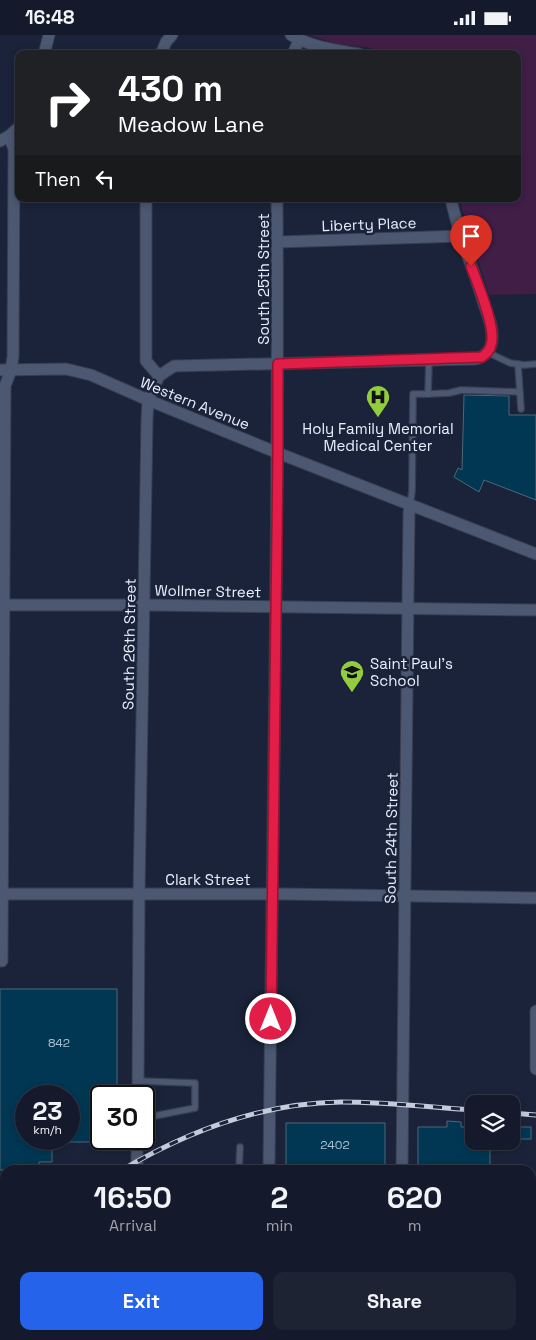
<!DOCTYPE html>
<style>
body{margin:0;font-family:"Space Grotesk",sans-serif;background:#1d2333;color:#f1f3f6;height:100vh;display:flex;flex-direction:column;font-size:19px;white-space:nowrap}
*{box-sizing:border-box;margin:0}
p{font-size:16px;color:#9da1a9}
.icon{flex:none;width:28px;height:28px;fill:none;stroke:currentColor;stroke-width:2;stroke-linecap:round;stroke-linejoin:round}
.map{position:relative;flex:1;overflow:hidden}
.drawer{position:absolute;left:0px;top:1130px;width:536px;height:175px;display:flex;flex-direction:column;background:#141a2b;border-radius:15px 15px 0 0;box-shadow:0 2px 8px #0003,0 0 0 1px #333847}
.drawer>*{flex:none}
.banner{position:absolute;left:15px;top:15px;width:506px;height:152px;border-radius:10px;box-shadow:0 2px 8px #0003,0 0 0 1px #333847;background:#202124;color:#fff;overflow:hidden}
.tools{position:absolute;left:465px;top:1060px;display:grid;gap:10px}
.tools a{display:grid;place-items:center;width:55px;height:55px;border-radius:10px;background:#141a2b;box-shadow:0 2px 8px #0003,0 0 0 1px #333847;font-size:25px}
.speed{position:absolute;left:15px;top:1050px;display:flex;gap:10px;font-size:25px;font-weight:700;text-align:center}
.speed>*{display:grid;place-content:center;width:65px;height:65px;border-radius:50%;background:#141a2b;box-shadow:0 2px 8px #0003,0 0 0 1px #333847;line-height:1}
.speed small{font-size:12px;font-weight:400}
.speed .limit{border:2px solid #111;border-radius:8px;background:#fff;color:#111}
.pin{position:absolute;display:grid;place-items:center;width:42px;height:42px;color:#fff;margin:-51px -21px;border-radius:50% 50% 50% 0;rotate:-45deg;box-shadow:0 0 5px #0007}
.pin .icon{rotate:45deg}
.me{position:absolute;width:55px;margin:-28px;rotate:0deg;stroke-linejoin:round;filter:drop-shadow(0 0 4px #0008)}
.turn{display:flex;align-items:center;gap:18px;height:105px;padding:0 20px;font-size:22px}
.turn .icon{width:65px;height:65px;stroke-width:2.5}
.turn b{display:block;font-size:35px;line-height:42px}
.then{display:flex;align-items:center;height:48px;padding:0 20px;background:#0003;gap:10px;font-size:19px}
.eta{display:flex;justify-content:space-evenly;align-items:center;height:85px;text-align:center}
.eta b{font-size:30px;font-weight:800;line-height:35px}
.button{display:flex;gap:10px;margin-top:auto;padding:10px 20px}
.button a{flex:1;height:58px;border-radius:10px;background:#2563eb;color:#fff;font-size:20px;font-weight:800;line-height:58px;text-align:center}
.button a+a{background:#1d2333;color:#f1f3f6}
.status{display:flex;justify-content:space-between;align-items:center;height:35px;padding:0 25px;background:#141a2b;direction:ltr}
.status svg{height:14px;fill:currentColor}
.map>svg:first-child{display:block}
.green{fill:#401e46}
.building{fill:#013753;stroke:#4c687a}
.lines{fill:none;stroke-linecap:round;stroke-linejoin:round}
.service-casing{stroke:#373e51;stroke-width:8}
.minor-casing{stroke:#373e51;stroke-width:13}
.service{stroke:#4c5771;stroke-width:5.5}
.minor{stroke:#4c5771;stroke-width:11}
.rail-casing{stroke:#c4cbdb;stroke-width:5}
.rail{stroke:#1a2339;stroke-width:3;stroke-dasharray:9;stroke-linecap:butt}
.route-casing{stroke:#92132f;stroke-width:12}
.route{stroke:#e11d48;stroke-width:9}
.labels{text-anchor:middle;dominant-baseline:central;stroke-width:5;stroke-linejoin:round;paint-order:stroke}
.number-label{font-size:12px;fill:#aec1d3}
.street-label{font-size:15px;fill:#e8effe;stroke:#1a2339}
.poi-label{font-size:15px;fill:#e8effe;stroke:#1a2339}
</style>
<div class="status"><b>16:48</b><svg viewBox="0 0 49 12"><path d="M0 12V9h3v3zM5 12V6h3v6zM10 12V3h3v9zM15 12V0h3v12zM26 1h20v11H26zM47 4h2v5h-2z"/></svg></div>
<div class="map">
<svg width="536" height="1305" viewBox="0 0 536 1305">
<rect width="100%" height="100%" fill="#1a2339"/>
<polygon class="green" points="308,0 536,0 536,259 489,260 459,164 518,164 518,19 388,19 370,13 337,9"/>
<g class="building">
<polygon points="464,360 509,361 509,380 536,380 536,465 484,445 479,457 454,442 458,433 462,435"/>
<polygon points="0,954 117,954 117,1061 101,1061 101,1107 69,1107 69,1061 26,1061 26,1104 52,1104 52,1127 39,1127 39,1135 0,1135"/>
<polygon points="447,1086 461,1087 461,1092 474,1092 474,1106 490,1106 490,1133 418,1133 418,1092 447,1092"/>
<rect x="286" y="1088" width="99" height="44"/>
<rect x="511" y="1092" width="20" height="12"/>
</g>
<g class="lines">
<g class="service-casing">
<g id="service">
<polyline points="487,317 510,328 524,330 536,329"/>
<polyline points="518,329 521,374"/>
<polyline points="428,359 449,358 461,355 520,357"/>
<polyline points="410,471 412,456 413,359 428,359 429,325"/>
<polyline points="138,1046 195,1048 195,1073 149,1082 144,1082"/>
<polyline points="239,1135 240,1112"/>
<polyline points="0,1180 5,1178"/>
</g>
</g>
<g class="minor-casing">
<g id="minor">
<path d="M 291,0 C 311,12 336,15 359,19"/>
<polyline points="44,19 49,0"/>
<polyline points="161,19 166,7 172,0"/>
<polyline points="293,19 299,5"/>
<polyline points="0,106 9,101 19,92"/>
<polyline points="278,207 461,201"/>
<polyline points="0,335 66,334 91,340 148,365 278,418 536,519"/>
<path d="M 159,341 L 174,331 L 474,324 C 485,323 492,314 492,303 C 493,291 487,278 483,266 C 473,232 458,199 451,164"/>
<polyline points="0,570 144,570 536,575"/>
<polyline points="0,859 283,859 536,863"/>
<polyline points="2,926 5,351 11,335 13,322 14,114 9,101 19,101"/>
<polyline points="536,1034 536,976"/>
<polyline points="138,1061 139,859 147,385 148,365 159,341 146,326 146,164"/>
<polyline points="137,1135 137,1104"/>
<path d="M 269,1135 C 272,811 279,487 277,164"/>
<polyline points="402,1135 408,560 409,478 410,471"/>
<polyline points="531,1149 536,1149"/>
<polyline points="135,1305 135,1300"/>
<polyline points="268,1305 268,1300"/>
<polyline points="400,1305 401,1300"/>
<polyline points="532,1305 534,1184"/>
</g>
</g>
<use href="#service" class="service"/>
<use href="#minor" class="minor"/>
<g class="rail-casing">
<g id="rail">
<polyline points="511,1078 536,1080"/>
<path d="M 122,1135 C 188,1096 262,1068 341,1067 C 385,1067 430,1072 474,1075"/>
<polyline points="0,1247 5,1240"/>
</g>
</g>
<use href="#rail" class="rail"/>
</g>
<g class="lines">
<g class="route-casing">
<path id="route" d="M 271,984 L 278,418 L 278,329 L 482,322 C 486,319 490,315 491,310 C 497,294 477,247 471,231"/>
</g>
<use href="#route" class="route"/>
</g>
<defs>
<g id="hospital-pin" transform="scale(1.25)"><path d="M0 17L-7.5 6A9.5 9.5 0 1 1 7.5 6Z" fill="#92cd3e" stroke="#1a2339"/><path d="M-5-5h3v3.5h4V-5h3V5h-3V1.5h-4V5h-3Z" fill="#111"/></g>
<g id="school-pin" transform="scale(1.25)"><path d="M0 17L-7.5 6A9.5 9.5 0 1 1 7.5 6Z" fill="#92cd3e" stroke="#1a2339"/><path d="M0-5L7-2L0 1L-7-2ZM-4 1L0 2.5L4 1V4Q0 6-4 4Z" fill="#111"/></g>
</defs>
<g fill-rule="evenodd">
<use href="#hospital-pin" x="378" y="362"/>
<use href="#school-pin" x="352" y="637"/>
</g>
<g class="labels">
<g class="number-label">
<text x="59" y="1008">842</text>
<text x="335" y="1110">2402</text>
</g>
<g class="street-label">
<text transform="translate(369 189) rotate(-2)">Liberty Place</text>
<text transform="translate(263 244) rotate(-90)">South 25th Street</text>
<text transform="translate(195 368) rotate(22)">Western Avenue</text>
<text transform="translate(208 556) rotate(1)">Wollmer Street</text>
<text transform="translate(129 609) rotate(-89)">South 26th Street</text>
<text transform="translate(391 803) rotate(-89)">South 24th Street</text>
<text x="208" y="844">Clark Street</text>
</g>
<g class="poi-label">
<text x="378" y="393">Holy Family Memorial<tspan x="378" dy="17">Medical Center</tspan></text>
<text x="370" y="628" text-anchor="start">Saint Paul's<tspan x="370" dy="17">School</tspan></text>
</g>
</g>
</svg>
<div class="tools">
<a><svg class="icon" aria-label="layers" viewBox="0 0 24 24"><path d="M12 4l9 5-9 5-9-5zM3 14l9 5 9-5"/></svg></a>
</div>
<div class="speed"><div>23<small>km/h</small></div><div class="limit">30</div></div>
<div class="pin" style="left:471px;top:231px;background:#d93025"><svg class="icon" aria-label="arrive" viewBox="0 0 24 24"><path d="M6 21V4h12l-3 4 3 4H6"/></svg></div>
<svg class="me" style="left:271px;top:984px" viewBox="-20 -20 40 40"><circle r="17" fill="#e11d48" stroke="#fff" stroke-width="3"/><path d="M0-11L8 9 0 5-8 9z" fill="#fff"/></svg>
<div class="banner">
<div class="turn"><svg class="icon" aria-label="right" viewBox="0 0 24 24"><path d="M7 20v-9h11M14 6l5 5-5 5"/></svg><div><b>430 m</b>Meadow Lane</div></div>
<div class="then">Then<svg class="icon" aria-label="left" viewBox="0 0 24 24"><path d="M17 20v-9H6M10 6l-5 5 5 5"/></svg></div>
</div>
<section class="drawer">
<div class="eta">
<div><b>16:50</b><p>Arrival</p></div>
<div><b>2</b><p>min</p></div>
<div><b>620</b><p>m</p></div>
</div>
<div class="button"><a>Exit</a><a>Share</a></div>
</section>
</div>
